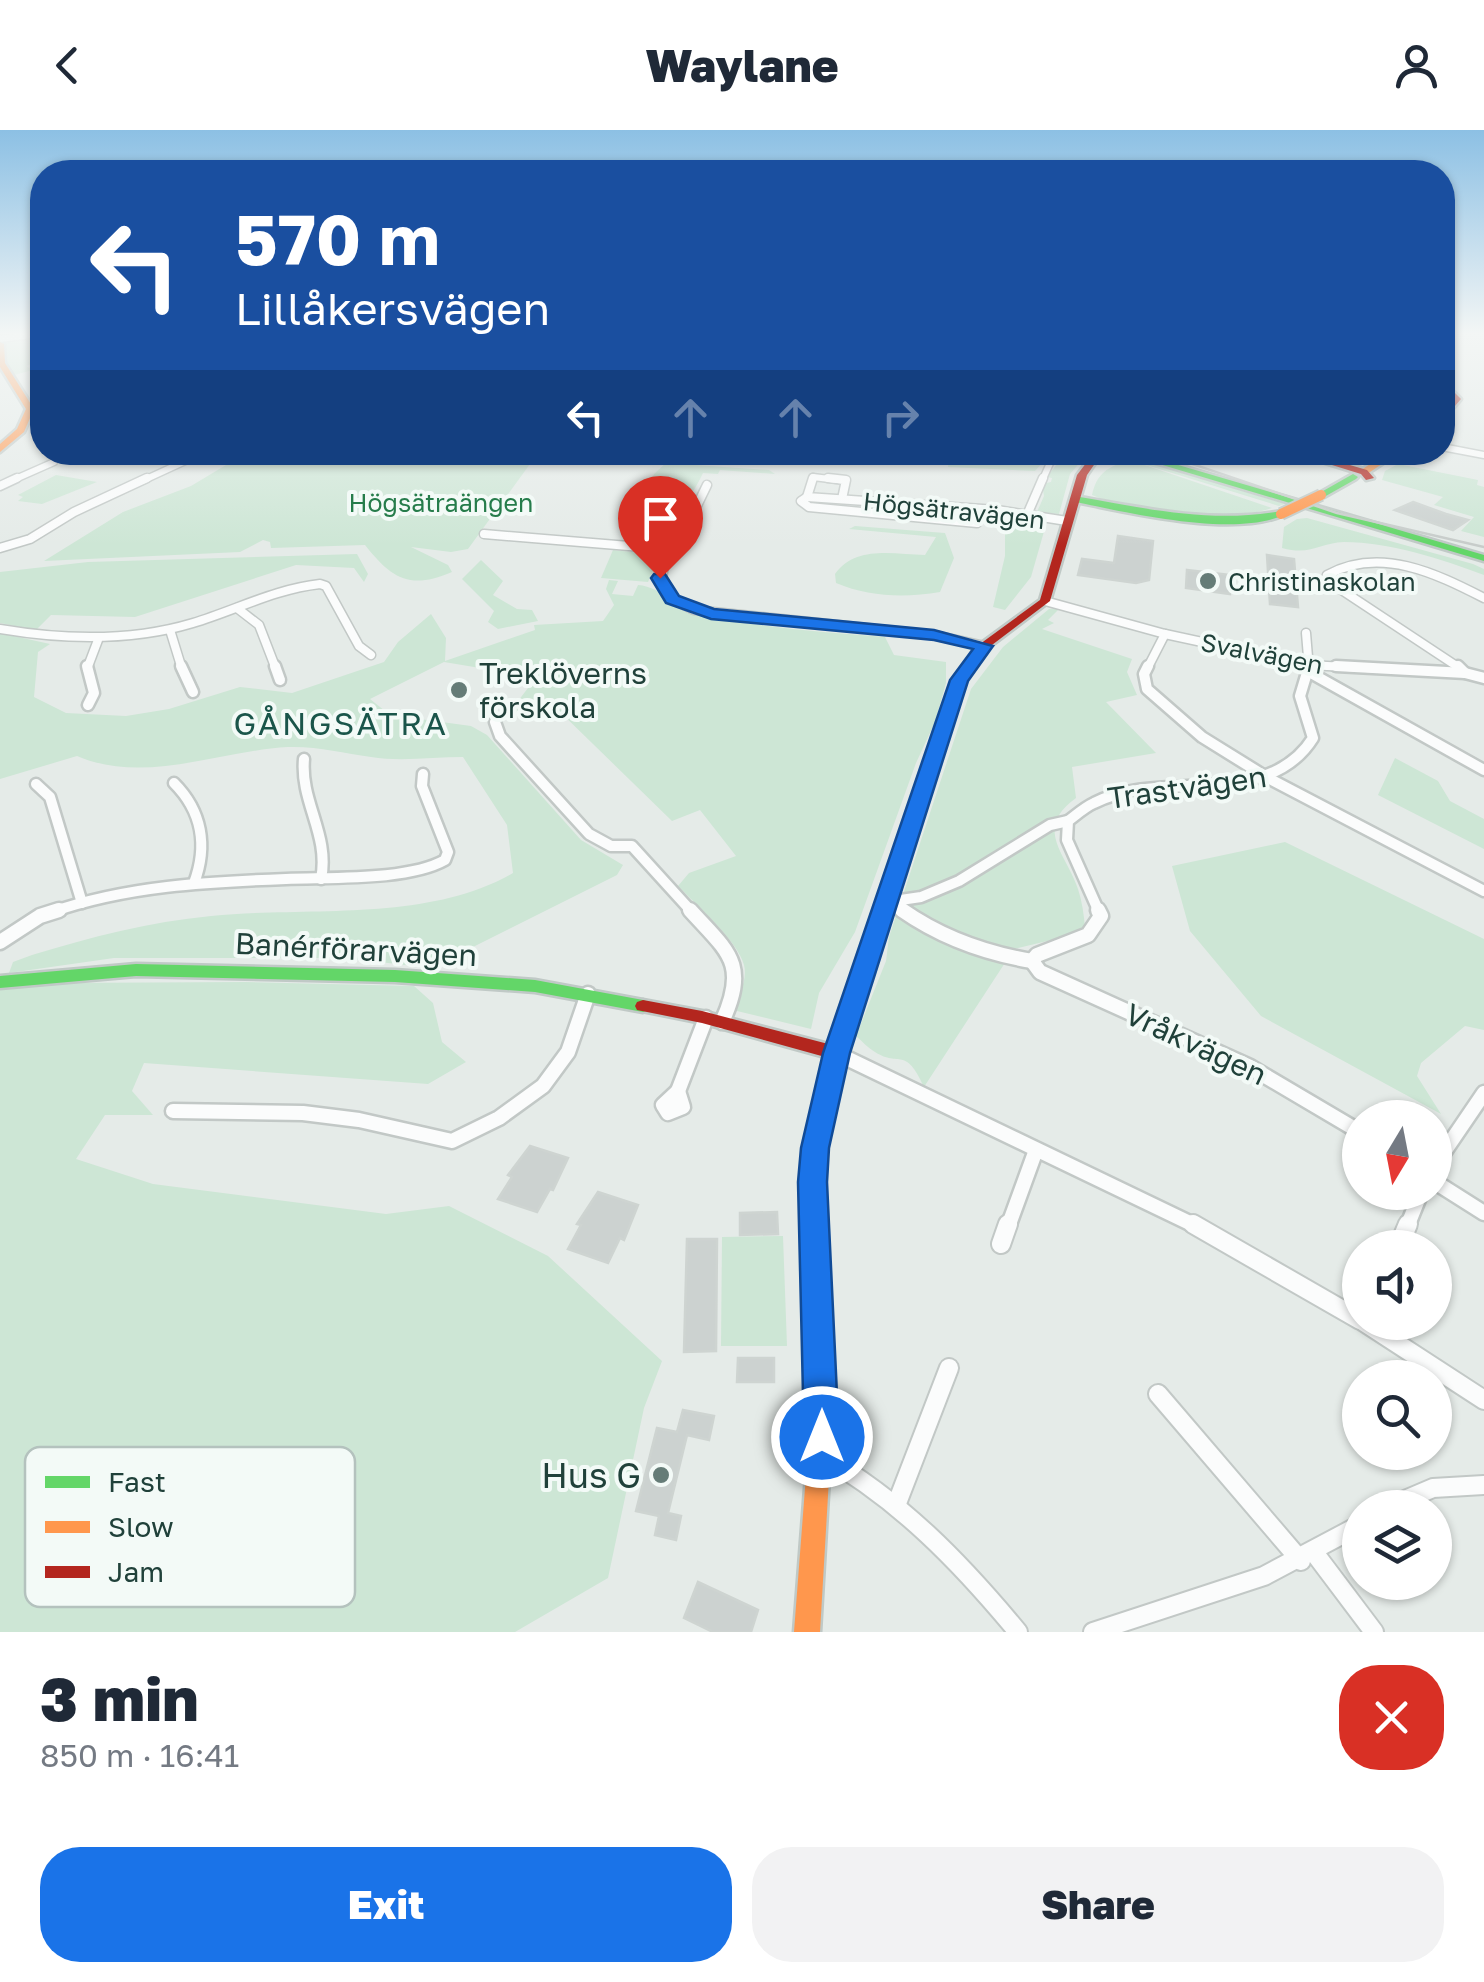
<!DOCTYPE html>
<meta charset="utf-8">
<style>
body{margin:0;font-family:"Golos Text",sans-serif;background:#f2f2f3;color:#1f2937;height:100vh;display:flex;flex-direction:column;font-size:38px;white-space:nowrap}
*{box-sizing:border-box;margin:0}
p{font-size:32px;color:#747a83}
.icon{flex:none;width:55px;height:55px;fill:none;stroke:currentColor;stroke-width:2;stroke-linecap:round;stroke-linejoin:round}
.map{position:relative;height:1502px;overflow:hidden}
.sheet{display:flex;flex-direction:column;background:#fff;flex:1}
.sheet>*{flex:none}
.banner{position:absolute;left:30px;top:30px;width:1425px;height:305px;border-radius:40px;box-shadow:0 2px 8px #0004;background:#1a4fa0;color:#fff;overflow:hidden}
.needle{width:65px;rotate:190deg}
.controls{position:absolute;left:1342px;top:970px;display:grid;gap:20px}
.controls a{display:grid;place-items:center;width:110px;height:110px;border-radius:50%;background:#fff;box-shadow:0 2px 8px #0004;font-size:50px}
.pin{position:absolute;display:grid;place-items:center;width:85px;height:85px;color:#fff;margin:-102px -42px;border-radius:50% 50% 50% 0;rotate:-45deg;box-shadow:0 0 10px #0007}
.pin .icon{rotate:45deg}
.me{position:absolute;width:110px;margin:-55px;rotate:0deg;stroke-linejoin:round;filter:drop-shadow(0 0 8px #0008)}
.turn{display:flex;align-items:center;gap:35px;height:210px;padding:0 40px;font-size:45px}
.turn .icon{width:130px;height:130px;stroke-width:2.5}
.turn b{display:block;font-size:70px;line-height:85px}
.lanes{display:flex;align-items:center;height:95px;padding:0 40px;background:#0003;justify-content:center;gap:50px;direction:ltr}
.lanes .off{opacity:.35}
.round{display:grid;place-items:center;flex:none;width:105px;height:105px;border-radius:40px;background:#f2f2f3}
.head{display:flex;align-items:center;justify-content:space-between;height:170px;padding:0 40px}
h1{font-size:60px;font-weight:800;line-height:75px}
.button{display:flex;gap:20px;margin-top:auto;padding:20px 40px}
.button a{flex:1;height:115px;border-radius:40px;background:#1a73e8;color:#fff;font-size:40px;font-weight:800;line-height:115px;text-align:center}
.button a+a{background:#f2f2f3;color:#1f2937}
header{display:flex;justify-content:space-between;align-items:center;height:130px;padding:0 40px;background:#fff;font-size:45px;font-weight:800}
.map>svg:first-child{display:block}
.green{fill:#cde6d5}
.building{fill:#ccd2d0;stroke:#ced4d1;stroke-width:2.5}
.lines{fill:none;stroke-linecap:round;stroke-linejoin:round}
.street-far4-casing{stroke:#c2c8c6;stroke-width:9}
.street-far3-casing{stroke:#c2c8c6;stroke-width:11}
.street-far2-casing{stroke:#c2c8c6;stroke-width:15}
.street-far1-casing{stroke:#c2c8c6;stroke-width:19}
.street-casing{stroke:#c2c8c6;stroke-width:22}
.fast-casing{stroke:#c0c9c6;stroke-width:5}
.slow-casing{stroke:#c0c9c6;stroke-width:5}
.jam-casing{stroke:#c0c9c6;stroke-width:5}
.street-far4{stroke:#fbfcfc;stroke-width:6}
.street-far3{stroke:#fbfcfc;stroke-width:8}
.street-far2{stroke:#fbfcfc;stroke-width:10}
.street-far1{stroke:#fbfcfc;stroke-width:14}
.street{stroke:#fbfcfc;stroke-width:18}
.fast{fill:#63d668;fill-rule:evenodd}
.slow{fill:#ff974d;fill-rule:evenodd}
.jam{fill:#b3261e;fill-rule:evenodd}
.tram{stroke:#c7ccca;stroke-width:2.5}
.slow-bridge-casing{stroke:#c0c9c6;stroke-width:14;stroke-linecap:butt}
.slow-bridge{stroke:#ff974d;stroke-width:10}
.route{fill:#1a73e8;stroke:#114b97;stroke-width:2.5}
.poi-dot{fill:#657c77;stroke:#f3faf7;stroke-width:4}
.labels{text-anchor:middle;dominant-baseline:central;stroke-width:8;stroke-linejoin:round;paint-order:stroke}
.far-park-label{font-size:25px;fill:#267c4b;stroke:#f3faf7}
.far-street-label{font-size:25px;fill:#20413a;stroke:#f3faf7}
.far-poi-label{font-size:25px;fill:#20413a;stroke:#f3faf7;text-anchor:start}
.poi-label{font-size:30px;fill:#20413a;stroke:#f3faf7;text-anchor:start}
.street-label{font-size:30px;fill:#20413a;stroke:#f3faf7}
.neighbourhood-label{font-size:32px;letter-spacing:2.5px;fill:#1a554a;stroke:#f3faf7}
.near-poi-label{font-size:35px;fill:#20413a;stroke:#f3faf7;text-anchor:end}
.key{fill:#f3faf7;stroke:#b4c2be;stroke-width:2.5}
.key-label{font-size:28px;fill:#20413a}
</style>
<header><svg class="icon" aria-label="back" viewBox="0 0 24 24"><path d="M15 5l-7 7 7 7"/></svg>Waylane<svg class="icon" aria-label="person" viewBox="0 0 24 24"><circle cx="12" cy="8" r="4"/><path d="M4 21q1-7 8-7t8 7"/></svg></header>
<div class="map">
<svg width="1484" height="1502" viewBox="0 0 1484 1502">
<rect width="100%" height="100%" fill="#e5ebe8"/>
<g class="green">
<polygon points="42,205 42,231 26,236 33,240 14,245 7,232 4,211"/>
<polygon points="950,322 1046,323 1047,328 1035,341 948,337"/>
<path d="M 246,323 L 246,322 L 538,323 L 468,419 L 451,422 L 411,417 L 448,435 L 452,442 C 410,460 392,449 365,415 L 271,418 L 270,412 L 263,410 L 240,422 L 44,431 L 123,382 L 191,356 Z"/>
<polygon points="1059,323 1088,323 1070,344 1059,384 1037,382 1044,366 1042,354 1051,352 1052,348 1047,347 1057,334"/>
<path d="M 1125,327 L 1141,330 L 1285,374 L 1279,376 L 1130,330 L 1272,378 C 1231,393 1133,383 1092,365 C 1097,343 1108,336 1129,331 L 1111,328 Z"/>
<path d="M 666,333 L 769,340 L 775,344 L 720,340 L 718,344 L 703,343 C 687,375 684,377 648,377 L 644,366 L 654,344 Z"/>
<polygon points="1398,334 1478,350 1477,355 1484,357 1484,407 1461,401 1474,387 1434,375 1443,367 1382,350 1385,341"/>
<polygon points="56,345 97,352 42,374 18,371 23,367 18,365"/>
<polygon points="991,383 1029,388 1045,398 1031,447 1005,480 993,477 1005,426 1005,401 999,395 987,394"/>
<path d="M 1307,388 L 1473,434 L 1484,439 L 1484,445 C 1441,429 1390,412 1344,412 C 1319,413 1311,426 1282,418 L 1284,397 L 1297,389 Z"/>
<path d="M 855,396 L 945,403 L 954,428 L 940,462 C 905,468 869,467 836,453 L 835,444 C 855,415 894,424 925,425 L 936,407 L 849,399 Z"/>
<polygon points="613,420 650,424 656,434 648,452 601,448"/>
<polygon points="357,424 368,444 364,452 354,438 296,435 135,487 51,485 36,500 0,493 0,442 88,432"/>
<polygon points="481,430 503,451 493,465 517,479 532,480 538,491 498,499 488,492 494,481 462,449"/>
<path d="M 609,450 L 618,451 L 612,464 L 633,466 L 638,455 C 663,457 680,481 707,486 C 765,498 826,502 885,507 L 894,525 L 946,532 L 946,553 L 935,592 L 916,633 L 855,802 L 819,863 L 811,899 L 737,881 C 737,865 748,852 744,835 C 738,811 695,774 678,756 L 689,743 L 736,726 L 700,680 L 672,691 L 553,575 L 520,584 L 512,579 L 531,554 L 522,545 L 444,532 L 370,569 L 390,585 L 471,596 L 487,605 L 581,710 L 623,735 L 617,745 L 431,838 L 345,828 L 114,828 L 9,843 L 13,832 L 32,825 C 91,807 149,792 211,786 C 308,776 426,793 513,743 L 507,695 L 463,627 C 434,627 400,632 371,627 C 343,623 317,616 288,617 C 218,621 145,655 77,626 L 0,649 L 0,503 L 50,514 L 38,522 L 34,567 L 66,583 L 126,586 L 169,579 L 240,557 L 292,563 L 384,532 L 398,512 L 431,484 L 446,508 L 445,531 L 535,500 L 534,495 L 603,491 L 614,475 L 606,459 Z"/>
<path d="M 1058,478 L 1067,480 L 1059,479 L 1048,490 L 1054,493 L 1042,499 L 1132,529 L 1127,542 L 1137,565 L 1106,572 L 1156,623 L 1072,637 L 1076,668 C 1033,699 1066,723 1078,759 C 1082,771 1084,785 1085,798 L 1068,806 L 1014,819 L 924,957 C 905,915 900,938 875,922 C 868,918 862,911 856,906 L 886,831 L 889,807 L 971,559 L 1003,517 L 1049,479 Z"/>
<polygon points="1395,628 1438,651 1450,671 1484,689 1484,719 1378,665"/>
<polygon points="1285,712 1484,809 1484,900 1465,896 1421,933 1417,946 1441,984 1261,886 1190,801 1172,736"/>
<polygon points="246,852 414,856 433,873 442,912 466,932 428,954 144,933 132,961 153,985 105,985 76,1029 153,1054 386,1084 449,1076 548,1126 662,1231 644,1278 608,1448 515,1502 0,1502 0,859 52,853"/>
<polygon points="783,1106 787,1216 721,1216 722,1107"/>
</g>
<g class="building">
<polygon points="1413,372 1446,384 1468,390 1453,400 1395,380"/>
<polygon points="1118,406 1153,411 1149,450 1136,453 1078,445 1082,429 1114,433"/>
<polygon points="1267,425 1294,429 1298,477 1270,474"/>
<polygon points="1187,440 1231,445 1230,464 1186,458"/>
<polygon points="530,1016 568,1028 553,1060 550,1059 537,1082 498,1069 512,1047 508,1045"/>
<polygon points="598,1062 638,1075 624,1110 620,1108 608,1133 568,1119 581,1095 577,1094"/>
<polygon points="777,1082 778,1104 740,1105 740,1083"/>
<polygon points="687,1109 717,1109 716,1221 684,1222"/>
<polygon points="738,1228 774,1228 774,1252 737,1252"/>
<polygon points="683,1280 714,1286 709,1310 687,1305 668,1383 681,1386 676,1410 655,1405 659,1386 636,1381 657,1298 677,1302"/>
<polygon points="698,1452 758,1480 751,1502 713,1502 684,1488"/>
</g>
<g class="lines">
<g class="street-far4-casing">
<g id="street-far4">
<polyline points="0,209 39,204"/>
<polyline points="30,279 42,277"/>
<polyline points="1442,317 1484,325"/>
<polyline points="11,351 54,332"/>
<polyline points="142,351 205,322"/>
<polyline points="812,351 813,347 846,351"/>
<polyline points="1042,351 1055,322"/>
</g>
</g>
<g class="street-far3-casing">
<g id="street-far3">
<polyline points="813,348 807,367 997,380 1067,391"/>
<polyline points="828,348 846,350 842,369"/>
<polyline points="707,355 676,419 666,424 661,454 672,469 694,480 933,505 984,516"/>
<polyline points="0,356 17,348"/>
<polyline points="807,367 801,371 809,377 977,393"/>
<polyline points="1027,385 1043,348"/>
<polyline points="484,404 653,418 666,424"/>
<polyline points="0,418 30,409 74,382 147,348"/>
<polyline points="1045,471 1165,504 1308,535 1385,539"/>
<polyline points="237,478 259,495 276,539"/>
<path d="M 0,499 C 65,510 130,512 193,493 C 236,480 275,459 320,454 L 326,456 L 359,516 L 371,525"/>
<polyline points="170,500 182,539"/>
<polyline points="1306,503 1309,539"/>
<polyline points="87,539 98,510"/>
<polyline points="1147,539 1165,504"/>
<path d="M 1461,539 L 1334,455 L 1327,445 C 1380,416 1435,443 1484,468"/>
</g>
</g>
<g class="street-far2-casing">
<g id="street-far2">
<polyline points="87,536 94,563 88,575"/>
<polyline points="181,536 193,562"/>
<polyline points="275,536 280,550"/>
<polyline points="1148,536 1144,544 1147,559 1202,607 1268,648 1484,761"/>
<polyline points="1336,536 1465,543 1484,548"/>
<polyline points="1458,536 1465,543"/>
<polyline points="1309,542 1484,640"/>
<polyline points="495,592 500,606 589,704 611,716 632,716 692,782"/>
<path d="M 304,629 C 300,672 330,705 321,749"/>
<path d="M 174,653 C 202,681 208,716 194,753"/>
<polyline points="36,654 50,667 82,773"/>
<polyline points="887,772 921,767 959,751 1050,695 1068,691"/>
<polyline points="896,775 906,782"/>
<path d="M 52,782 C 127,756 206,752 286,749 C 329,747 408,751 445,730 L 448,722 L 422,656 L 423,644"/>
<path d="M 1099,782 L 1067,710 L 1068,691 C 1076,685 1085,677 1094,673 C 1163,638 1267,681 1313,608 L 1300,566 L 1309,536"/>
</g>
</g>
<g class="street-far1-casing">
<g id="street-far1">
<path d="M 690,780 C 728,822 749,833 722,892"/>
<path d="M 902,780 C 942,808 984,823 1032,831"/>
<polyline points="0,812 40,786 59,780"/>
<polyline points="1032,831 1037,825 1088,805 1101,786 1098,780"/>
<polyline points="1032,831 1040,842 1250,937 1360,1002"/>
<polyline points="836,923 1198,1097"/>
<polygon points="678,961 683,977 668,983 663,975"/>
<polyline points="678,961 706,888"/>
<polyline points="173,981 303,983 359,990 452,1011 499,988 543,956 568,922 588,864"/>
<polyline points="1435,1035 1484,963"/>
<polyline points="1435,1052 1484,1083"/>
<polyline points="1008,1097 1036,1020"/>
<polyline points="1407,1097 1421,1062"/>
</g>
</g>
<g class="street-casing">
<g id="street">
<polyline points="1193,1094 1360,1190"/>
<polyline points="1001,1114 1008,1094"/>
<polyline points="1398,1118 1408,1094"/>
<polyline points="1364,1192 1484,1270"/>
<polyline points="1158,1264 1301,1431"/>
<path d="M 821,1325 C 900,1370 960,1432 1018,1502"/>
<polyline points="897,1373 949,1238"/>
<polyline points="1386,1378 1433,1358 1484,1355"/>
<polyline points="1316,1425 1374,1502"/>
<polyline points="1093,1502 1264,1446 1360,1395"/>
</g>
</g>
<g class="fast-casing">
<g id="fast">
<polygon points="1119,322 1134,322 1484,425 1484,431"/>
<polygon points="1353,344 1358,347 1356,349 1324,367 1316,365"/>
<path d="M 1074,366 C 1144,378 1210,394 1281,381 L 1286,384 C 1236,409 1125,382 1071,371 L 1071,367 Z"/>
<polygon points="136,834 395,840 535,850 643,870 649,872 651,876 649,880 643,882 535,862 395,852 136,846 0,858 0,846"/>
</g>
</g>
<g class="slow-casing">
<g id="slow">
<polygon points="0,212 4,214 5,233 34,279 24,302 0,322 0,314 17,299 26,279 0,237"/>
<polygon points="1389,322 1400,322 1367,344 1361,344 1361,340"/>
<polygon points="855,859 861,861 863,865 845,923 824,1018 833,1280 820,1502 794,1502 811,1280 806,1018 827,923 847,865 849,861"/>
</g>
</g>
<g class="jam-casing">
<g id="jam">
<polygon points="1442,250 1461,269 1442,291 1442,283 1453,269 1442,257"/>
<polygon points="1099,322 1110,322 1096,332 1087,345 1050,471 988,518 965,550 863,865 861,869 849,869 847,865 953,550 980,514 1040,470 1077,345 1090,328"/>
<polygon points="1290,322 1305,322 1367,340 1374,348 1366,350 1361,344"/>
<polygon points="643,870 702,881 836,916 842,918 845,923 842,928 836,930 702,893 637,880 635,876 637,872"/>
</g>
</g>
<use href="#street-far4" class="street-far4"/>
<use href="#street-far3" class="street-far3"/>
<use href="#street-far2" class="street-far2"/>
<use href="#street-far1" class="street-far1"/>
<use href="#street" class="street"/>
<use href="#fast" class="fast"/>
<use href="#slow" class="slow"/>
<use href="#jam" class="jam"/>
<polyline class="tram" points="1157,322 1337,383 1484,417"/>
<g class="slow-bridge-casing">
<polyline id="slow-bridge" points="1281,384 1321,365"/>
</g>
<use href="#slow-bridge" class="slow-bridge"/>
</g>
<linearGradient id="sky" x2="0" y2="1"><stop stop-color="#8cc0e4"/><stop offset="0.49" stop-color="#f3f6f5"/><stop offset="1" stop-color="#f3f6f5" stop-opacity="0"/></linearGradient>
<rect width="1484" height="415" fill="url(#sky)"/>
<polygon class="route" points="654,444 665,444 679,466 714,479 934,500 993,516 968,551 850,923 829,1018 827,1052 839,1307 834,1319 822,1324 809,1319 804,1307 798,1052 801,1018 823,923 950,550 973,519 934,510 711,489 666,473 651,448"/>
<g class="poi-dot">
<circle cx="1208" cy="451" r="10"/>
<circle cx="459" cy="560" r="10"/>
<circle cx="661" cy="1345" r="10"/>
</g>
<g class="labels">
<g class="far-park-label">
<text x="441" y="372">Högsätraängen</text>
</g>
<g class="far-street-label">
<text transform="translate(954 380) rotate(6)">Högsätravägen</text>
<text transform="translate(1262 523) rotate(11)">Svalvägen</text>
</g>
<g class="far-poi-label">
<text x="1228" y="451">Christinaskolan</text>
</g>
<g class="poi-label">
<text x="479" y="543">Treklöverns<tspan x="479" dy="34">förskola</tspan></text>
</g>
<g class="street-label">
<text transform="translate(1187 657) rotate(-8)">Trastvägen</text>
<text transform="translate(356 819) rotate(3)">Banérförarvägen</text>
<text transform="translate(1196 914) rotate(25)">Vråkvägen</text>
</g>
<g class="neighbourhood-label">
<text x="341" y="593">GÅNGSÄTRA</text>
</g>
<g class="near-poi-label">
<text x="641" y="1345">Hus G</text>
</g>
</g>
<rect x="25" y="1317" width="330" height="160" rx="15" class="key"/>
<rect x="45" y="1346" width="45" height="12" fill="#63d668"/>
<rect x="45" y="1391" width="45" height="12" fill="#ff974d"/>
<rect x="45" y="1436" width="45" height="12" fill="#b3261e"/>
<g class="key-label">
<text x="108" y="1362">Fast</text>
<text x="108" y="1407">Slow</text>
<text x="108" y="1452">Jam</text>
</g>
</svg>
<div class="controls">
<a><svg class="needle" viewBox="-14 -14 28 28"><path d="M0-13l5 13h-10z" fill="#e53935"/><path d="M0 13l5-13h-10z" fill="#747a83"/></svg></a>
<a><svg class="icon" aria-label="sound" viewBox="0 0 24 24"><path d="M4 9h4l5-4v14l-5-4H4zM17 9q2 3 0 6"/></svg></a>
<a><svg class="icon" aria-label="search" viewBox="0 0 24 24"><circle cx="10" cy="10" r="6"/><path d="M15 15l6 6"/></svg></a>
<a><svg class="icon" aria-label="layers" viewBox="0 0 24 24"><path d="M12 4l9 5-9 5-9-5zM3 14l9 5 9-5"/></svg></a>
</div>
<div class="pin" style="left:660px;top:448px;background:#d93025"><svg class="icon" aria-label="arrive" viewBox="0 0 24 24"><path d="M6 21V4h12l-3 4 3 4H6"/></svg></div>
<svg class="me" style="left:822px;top:1307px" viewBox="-20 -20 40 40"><circle r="17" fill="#1a73e8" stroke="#fff" stroke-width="3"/><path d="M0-11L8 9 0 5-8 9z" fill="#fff"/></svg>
<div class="banner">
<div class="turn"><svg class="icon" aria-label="left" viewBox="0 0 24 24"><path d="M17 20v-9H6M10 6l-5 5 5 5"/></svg><div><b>570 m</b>Lillåkersvägen</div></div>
<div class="lanes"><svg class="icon" aria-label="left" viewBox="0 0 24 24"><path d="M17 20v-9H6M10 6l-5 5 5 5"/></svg><svg class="icon off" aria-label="ahead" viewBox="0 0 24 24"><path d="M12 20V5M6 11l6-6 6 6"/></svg><svg class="icon off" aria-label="ahead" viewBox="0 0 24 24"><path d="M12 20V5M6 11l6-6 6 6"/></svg><svg class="icon off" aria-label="right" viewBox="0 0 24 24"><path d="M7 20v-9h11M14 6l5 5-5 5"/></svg></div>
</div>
</div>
<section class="sheet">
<div class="head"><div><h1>3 min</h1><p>850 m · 16:41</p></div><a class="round" style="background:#d93025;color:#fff"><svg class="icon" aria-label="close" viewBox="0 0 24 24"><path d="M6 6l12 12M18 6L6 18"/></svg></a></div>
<div class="button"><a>Exit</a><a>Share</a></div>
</section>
